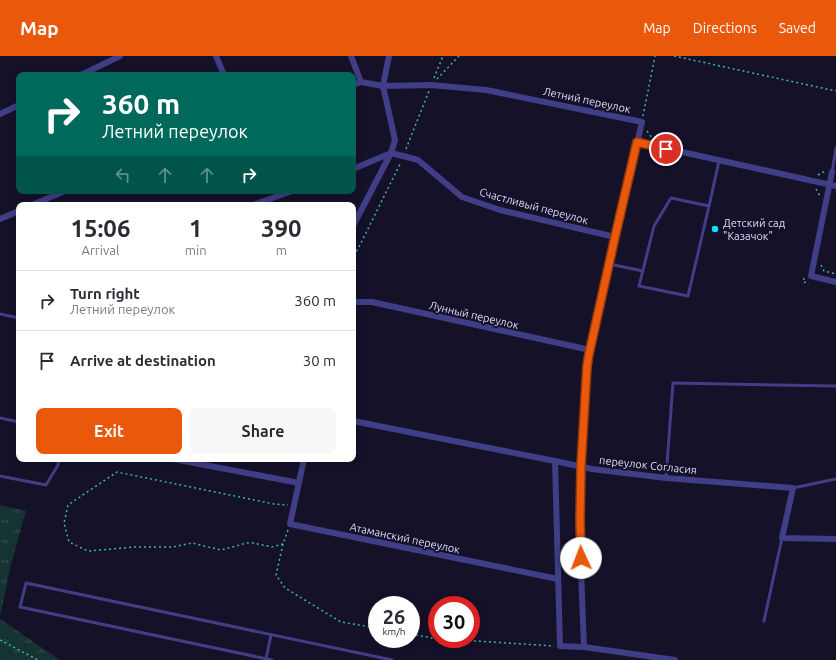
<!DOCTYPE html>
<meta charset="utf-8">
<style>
body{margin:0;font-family:Ubuntu,sans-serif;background:#f7f7f7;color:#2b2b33;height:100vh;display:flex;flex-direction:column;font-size:15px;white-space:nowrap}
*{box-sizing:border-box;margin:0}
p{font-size:13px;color:#7c7c81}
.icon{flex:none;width:22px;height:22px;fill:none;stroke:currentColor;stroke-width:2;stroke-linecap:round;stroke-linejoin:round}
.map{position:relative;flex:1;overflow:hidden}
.drawer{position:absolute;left:16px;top:146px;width:340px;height:260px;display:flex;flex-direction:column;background:#fff;border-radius:8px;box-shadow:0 2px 10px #0003}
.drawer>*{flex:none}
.hud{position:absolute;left:16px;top:16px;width:340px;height:122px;border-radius:8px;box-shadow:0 2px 10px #0003;background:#00695c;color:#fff;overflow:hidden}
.speed{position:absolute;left:368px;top:540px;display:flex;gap:8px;font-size:20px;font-weight:700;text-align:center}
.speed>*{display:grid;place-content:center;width:52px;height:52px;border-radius:50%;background:#fff;box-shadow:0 2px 10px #0003;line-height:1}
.speed small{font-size:10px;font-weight:400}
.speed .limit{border:6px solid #d22;background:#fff;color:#111}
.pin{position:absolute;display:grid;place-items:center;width:34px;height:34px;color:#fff;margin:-17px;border:2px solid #fff;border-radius:50%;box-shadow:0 1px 4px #0007}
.me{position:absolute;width:44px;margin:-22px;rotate:358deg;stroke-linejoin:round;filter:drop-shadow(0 0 3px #0008)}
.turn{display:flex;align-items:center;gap:14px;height:84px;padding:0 20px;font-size:18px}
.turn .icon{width:52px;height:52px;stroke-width:2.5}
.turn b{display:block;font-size:28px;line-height:34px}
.lanes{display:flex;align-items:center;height:38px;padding:0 20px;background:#0003;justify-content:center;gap:20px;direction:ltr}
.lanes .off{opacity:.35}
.eta{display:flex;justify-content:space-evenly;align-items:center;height:68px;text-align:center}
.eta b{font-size:24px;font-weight:700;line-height:28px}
.cta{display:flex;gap:8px;margin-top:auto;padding:8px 20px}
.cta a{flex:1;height:46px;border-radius:8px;background:#ea580c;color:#fff;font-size:16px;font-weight:700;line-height:46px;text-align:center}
.cta a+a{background:#f7f7f7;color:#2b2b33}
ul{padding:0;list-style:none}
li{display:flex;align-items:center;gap:12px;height:60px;padding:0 20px;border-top:1px solid #e1e1e2}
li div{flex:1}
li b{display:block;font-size:15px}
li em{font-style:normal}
header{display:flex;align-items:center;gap:24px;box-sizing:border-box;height:56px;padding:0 20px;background:#ea580c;color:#fff}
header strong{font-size:19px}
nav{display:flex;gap:22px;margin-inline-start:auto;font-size:14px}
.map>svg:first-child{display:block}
.grass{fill:url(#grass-tufts)}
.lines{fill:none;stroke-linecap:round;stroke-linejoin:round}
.path{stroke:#34b8b0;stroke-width:1.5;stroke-dasharray:2 3;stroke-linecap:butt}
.lane{stroke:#403e86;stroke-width:3}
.street{stroke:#403e86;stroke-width:6}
.route-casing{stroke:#983908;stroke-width:10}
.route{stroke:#ea580c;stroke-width:7}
.poi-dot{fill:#0de1f8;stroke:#151129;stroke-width:1.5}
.labels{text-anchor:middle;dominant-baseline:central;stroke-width:4;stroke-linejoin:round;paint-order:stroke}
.street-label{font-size:11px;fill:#dedafe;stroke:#151129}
.poi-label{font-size:11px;fill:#dedafe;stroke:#151129;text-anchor:start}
</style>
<header>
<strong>Map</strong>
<nav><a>Map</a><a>Directions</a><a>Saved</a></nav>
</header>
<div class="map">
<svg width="836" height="604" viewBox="0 0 836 604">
<defs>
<pattern id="grass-tufts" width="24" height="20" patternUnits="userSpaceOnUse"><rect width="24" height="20" fill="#143332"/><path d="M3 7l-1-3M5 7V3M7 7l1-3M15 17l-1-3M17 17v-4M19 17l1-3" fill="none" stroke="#365051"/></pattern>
</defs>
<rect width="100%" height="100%" fill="#151129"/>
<g class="grass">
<polygon points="0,449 26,455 10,512 0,561"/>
<polygon points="0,563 60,604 0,604"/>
</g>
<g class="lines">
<g class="path">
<polyline points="674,0 836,35"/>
<polyline points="434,22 443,0"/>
<polyline points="437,23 459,0"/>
<polyline points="643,60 655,0"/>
<polyline points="647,75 652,82"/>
<polyline points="406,93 429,35"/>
<polyline points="818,119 825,115"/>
<polyline points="816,133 820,140"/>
<polyline points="353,199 358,193 401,106"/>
<polyline points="821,209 824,215 836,218"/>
<polyline points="804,222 803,226 809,227"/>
<polyline points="288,474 283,488 276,519 285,532 341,566 377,572"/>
<polyline points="283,488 272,491 253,487 247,487 221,494 192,487 173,491 135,491 88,495 69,486 64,467 68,449 117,416 274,448 288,449"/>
<polyline points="411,578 437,583"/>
<polyline points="444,583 554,590"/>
<polyline points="0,584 38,604"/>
</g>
<g class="lane">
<polyline points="832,116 836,92"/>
<polygon points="671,142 709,150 688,240 639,230 654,170"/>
<polyline points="709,150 719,105"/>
<polyline points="609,208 643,215"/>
<polyline points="0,258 19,262"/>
<polyline points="0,362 19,366"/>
<polyline points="0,420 46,429 58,409 59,403"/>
<polyline points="666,422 673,327 836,330"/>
<polyline points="793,432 836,423"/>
<polyline points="764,565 782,482"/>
<polyline points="266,603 271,579"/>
<polyline points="272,604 20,551 26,527 392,604"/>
</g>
<g class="street">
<polyline points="216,0 224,19"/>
<polyline points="351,0 361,26"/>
<polyline points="81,19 120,0"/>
<polyline points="353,29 361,26 383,30 431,29 486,34 642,66 615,181 587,310 581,410 579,464 584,591"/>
<polyline points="0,58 19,49"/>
<polyline points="637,86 836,130"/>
<polyline points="353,113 391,97 403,100 418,104 462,141 500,154 615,181"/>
<polyline points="832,116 811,220 836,226"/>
<polyline points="32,149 65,135"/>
<polyline points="253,149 292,135"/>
<polyline points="0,163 19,155"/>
<polyline points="353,170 391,97 395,84 383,30 389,0"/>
<polyline points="353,246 372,246 590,294"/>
<polyline points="353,365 555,405 592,413 666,422 793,432 782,482 836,483"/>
<polyline points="173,403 299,427"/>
<polyline points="304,403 290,468 558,523"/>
<polyline points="555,405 560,590 584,591 675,604"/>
</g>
</g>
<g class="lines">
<g class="route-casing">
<polyline id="route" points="581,502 580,464 581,410 587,310 589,298 615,181 637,86 666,93"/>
</g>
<use href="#route" class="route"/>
</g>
<circle class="poi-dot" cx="715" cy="173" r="4"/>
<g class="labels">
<g class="street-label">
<text transform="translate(587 44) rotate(12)">Летний переулок</text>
<text transform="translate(534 150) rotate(15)">Счастливый переулок</text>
<text transform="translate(474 259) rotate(13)">Лунный переулок</text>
<text transform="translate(648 409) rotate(6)">переулок Согласия</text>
<text transform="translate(405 482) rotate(12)">Атаманский переулок</text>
</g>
<g class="poi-label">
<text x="723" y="167">Детский сад<tspan x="723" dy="13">"Казачок"</tspan></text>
</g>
</g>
</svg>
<div class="speed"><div>26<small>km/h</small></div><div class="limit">30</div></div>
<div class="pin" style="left:666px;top:93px;background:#d93025"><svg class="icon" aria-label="arrive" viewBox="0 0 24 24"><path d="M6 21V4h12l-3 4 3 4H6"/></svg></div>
<svg class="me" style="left:581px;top:502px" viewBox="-20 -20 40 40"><circle r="19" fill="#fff"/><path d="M0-13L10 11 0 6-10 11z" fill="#ea580c"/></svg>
<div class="hud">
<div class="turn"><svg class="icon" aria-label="right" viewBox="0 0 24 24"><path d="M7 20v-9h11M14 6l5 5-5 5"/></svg><div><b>360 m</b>Летний переулок</div></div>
<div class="lanes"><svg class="icon off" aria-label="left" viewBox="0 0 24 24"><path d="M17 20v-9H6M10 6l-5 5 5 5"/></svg><svg class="icon off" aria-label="ahead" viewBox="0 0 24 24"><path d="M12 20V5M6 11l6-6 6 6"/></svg><svg class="icon off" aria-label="ahead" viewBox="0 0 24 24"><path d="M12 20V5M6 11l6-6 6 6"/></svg><svg class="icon" aria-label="right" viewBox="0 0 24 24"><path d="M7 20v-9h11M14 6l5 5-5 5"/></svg></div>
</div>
<section class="drawer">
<div class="eta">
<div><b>15:06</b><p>Arrival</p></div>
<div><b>1</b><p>min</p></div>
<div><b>390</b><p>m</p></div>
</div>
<ul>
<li><svg class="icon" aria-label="right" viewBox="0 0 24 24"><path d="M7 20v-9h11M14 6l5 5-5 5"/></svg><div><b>Turn right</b><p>Летний переулок</p></div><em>360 m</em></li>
<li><svg class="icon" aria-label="arrive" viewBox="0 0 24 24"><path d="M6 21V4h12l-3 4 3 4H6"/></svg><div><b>Arrive at destination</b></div><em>30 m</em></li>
</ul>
<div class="cta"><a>Exit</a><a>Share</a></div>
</section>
</div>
